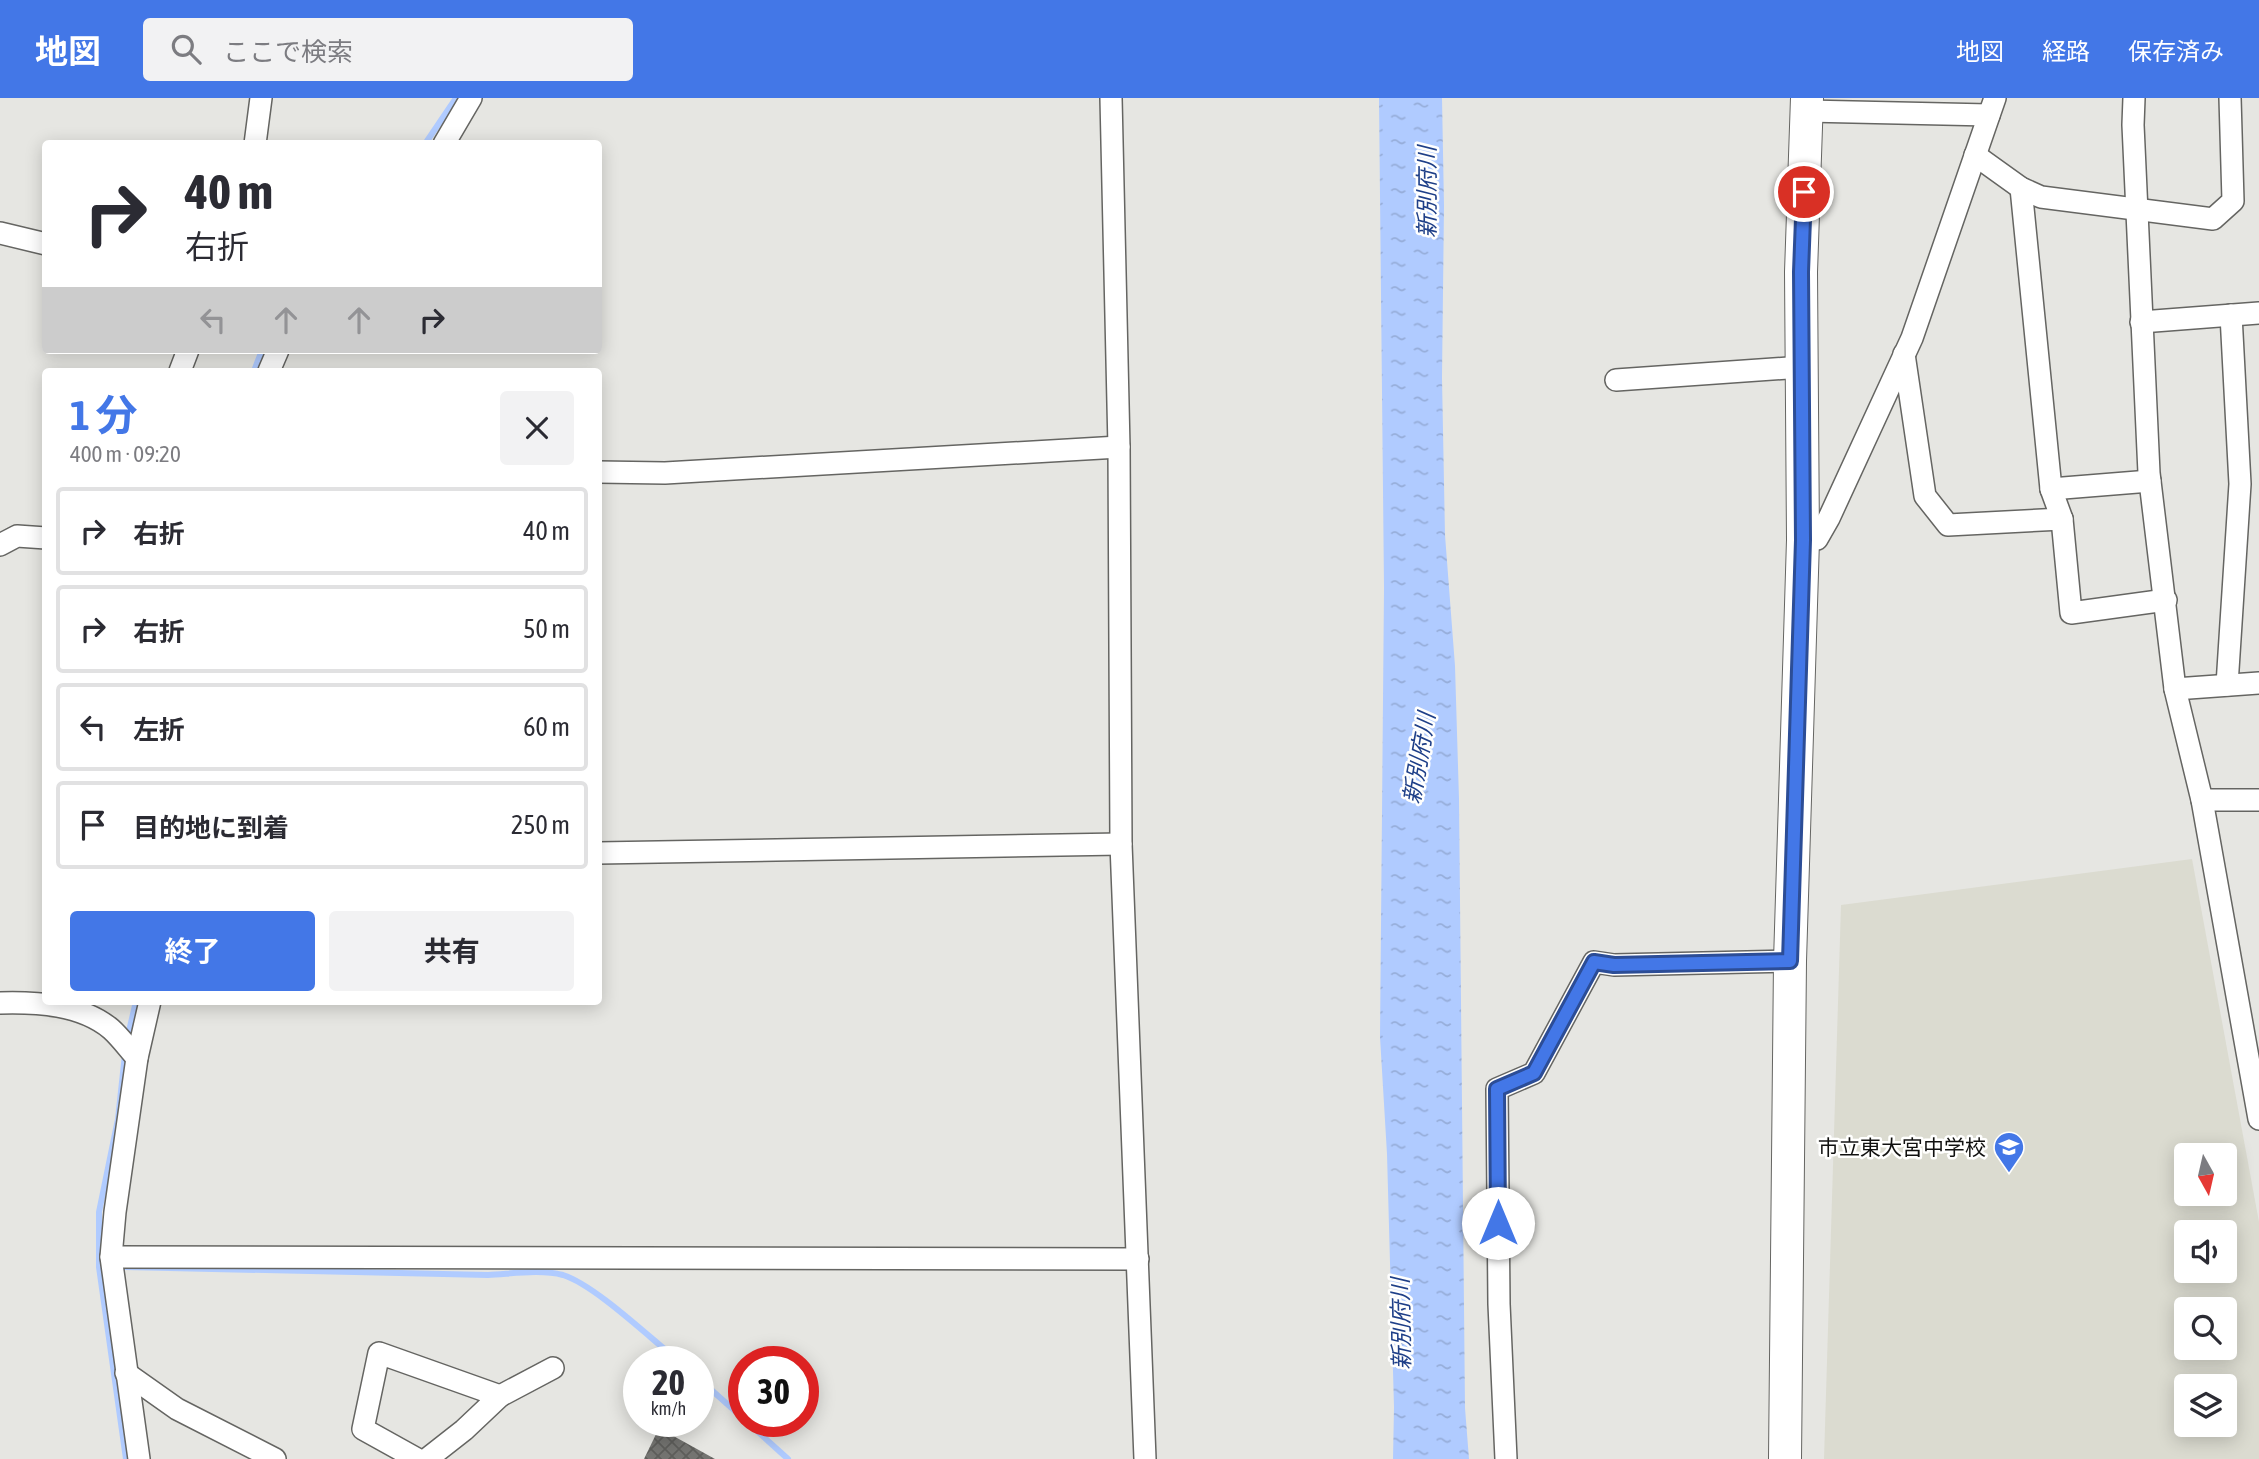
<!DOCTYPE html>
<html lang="ja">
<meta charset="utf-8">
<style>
body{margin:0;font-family:"Asap Condensed","Noto Sans JP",sans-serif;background:#f2f2f3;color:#2b2b33;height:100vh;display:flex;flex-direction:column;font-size:26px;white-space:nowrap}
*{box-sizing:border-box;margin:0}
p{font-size:23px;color:#7c7c81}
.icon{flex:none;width:38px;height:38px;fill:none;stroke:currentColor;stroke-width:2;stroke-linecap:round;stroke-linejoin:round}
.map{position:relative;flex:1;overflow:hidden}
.sheet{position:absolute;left:42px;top:270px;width:560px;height:637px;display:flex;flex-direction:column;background:#fff;border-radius:7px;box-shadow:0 4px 18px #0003}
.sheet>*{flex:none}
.guide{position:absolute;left:42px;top:42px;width:560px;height:214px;border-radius:7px;box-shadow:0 4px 18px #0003;background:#fff;color:#2b2b33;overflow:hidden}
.needle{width:46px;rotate:172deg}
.buttons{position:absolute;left:2174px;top:1045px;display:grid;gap:14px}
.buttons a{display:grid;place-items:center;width:63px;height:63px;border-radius:7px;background:#fff;box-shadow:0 4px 18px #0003;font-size:35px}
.speed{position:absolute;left:623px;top:1248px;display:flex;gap:14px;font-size:35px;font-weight:700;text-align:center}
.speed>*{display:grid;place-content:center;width:91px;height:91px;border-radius:50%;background:#fff;box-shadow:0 4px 18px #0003;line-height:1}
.speed small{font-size:18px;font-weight:400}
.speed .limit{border:10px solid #d22;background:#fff;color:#111}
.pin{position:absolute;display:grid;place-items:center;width:60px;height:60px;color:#fff;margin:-30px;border:4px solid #fff;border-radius:50%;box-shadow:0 2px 7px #0007}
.me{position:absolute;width:77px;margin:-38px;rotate:0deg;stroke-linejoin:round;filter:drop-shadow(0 0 5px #0008)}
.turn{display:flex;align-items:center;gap:24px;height:147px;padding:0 28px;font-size:32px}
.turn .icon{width:91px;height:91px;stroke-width:2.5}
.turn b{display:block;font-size:49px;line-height:60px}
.lanes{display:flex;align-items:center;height:66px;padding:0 28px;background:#0003;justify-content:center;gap:35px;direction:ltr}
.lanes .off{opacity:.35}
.round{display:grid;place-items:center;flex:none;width:74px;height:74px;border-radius:7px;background:#f2f2f3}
.overview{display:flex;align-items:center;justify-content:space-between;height:119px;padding:0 28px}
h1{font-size:42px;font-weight:700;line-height:52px;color:#4377e7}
.primary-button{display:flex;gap:14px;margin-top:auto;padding:14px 28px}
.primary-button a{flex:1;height:80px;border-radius:7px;background:#4377e7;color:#fff;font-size:28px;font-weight:700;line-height:80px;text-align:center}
.primary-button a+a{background:#f2f2f3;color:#2b2b33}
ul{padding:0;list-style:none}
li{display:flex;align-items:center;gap:21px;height:88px;margin:0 14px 10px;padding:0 14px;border:4px solid #e1e1e2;border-radius:7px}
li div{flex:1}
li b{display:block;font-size:26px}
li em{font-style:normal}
header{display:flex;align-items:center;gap:42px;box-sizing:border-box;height:98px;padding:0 35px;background:#4377e7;color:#fff}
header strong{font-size:33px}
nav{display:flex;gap:38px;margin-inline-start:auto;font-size:24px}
.search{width:490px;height:63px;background:#f2f2f3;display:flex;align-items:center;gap:18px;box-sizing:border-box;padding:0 24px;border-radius:7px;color:#7c7c81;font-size:26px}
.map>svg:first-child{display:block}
.built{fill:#dbdbd0;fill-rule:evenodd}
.water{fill:url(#water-ripples)}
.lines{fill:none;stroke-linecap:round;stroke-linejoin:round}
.stream{stroke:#b0cbff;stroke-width:6}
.building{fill:url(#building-cross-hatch)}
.street-casing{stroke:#656562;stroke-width:24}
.secondary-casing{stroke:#656562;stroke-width:34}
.street{stroke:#fff;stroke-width:21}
.secondary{stroke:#fff;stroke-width:32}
.route-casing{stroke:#2c4d96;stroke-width:18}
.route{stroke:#4377e7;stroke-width:12}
.labels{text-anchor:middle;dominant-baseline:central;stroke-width:5;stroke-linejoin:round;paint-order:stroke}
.poi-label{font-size:21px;fill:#10100f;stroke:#fffffe;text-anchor:end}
.water-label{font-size:23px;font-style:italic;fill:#1e3f88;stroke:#fffffe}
</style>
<header>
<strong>地図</strong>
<div class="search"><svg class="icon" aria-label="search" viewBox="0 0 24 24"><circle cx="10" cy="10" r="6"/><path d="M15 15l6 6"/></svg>ここで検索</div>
<nav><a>地図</a><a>経路</a><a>保存済み</a></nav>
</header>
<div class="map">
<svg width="2259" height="1361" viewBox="0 0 2259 1361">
<defs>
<pattern id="water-ripples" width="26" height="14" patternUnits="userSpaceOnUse" patternTransform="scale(1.75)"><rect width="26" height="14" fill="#b0cbff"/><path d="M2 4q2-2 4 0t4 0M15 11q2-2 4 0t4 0" fill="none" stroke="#96add9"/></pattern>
<pattern id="building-cross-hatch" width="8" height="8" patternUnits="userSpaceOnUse" patternTransform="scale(1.75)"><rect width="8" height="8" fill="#747471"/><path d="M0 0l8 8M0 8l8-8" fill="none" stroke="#5e5e5b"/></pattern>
</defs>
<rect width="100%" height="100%" fill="#e6e6e2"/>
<path class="built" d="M 2192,761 L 2259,1124 L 2259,1361 L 1824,1361 L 1841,807 ZM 2186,1057 L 2224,1057 L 2224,1096 L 2186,1096 ZM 2186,1134 L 2224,1134 L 2224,1172 L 2186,1172 ZM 2186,1211 L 2224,1211 L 2224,1250 L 2186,1250 ZM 2224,1288 L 2224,1326 L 2186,1326 L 2186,1288 Z"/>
<polygon class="water" points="1379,0 1442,0 1444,108 1442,280 1445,437 1455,568 1459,701 1465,1310 1469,1361 1393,1361 1394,1309 1387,1056 1380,939 1384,490"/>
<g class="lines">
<g class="stream">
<polyline points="425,46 456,0"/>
<polyline points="254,273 262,252"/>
<polyline points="127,942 136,903"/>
<polyline points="125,956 118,1021 99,1114 99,1169 126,1361"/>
<path d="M 125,1169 L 488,1177 C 511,1176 540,1171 563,1177 C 595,1187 651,1241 680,1264"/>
<polyline points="698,1280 744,1321"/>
<polyline points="746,1323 788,1361"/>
</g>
</g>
<polygon class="building" points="659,1330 715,1361 644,1361"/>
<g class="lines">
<g class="street-casing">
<g id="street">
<polyline points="1111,0 1119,349 1121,746 1145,1361"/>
<polyline points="2134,0 2133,27 2149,375 2175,591 2202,702 2259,1021"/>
<polyline points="1807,13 1989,17"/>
<polyline points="255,46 261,0"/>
<polyline points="444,46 471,0"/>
<polyline points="1975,57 2021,90 2041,99 2213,121 2233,103 2230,0"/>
<polyline points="2021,90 2051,391 2062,421 2071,515 2166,502"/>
<polyline points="0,135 46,146"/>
<polyline points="2141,224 2259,215"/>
<polyline points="1904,256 1925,398 1948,427 2062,421"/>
<polyline points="180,273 188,252"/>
<polyline points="269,273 278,252"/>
<polyline points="1616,282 1802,269"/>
<polyline points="598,374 665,375 1119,349"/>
<polyline points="2051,391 2150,383"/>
<polyline points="1803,442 1817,441 1829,420 1912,240 1995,0"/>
<polyline points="0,447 17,438 46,440"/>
<polyline points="2227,587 2240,386 2231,217"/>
<polyline points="2175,591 2259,585"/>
<polyline points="2202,702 2259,702"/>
<polyline points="598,755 1121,746"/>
<path d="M 0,905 C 37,904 81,906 111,931 C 120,939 128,950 137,960"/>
<polyline points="111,1159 1138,1161"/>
<polyline points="126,1275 177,1311 275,1361"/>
<polyline points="500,1298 553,1270"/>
<polyline points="139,1361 111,1159 115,1114 137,960 150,903"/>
<polyline points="417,1361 363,1331 379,1255 500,1298 464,1332 427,1361"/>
<polyline points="1506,1361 1499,1206 1497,991 1534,975 1594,864 1614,867 1790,863"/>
</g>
</g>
<g class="secondary-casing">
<polyline id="secondary" points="1785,1361 1790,863 1803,442 1801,174 1807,0"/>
</g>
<use href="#street" class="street"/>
<use href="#secondary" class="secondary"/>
</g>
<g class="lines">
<g class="route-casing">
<polyline id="route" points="1498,1125 1497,991 1534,975 1594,864 1614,867 1790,863 1803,442 1801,174 1804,94"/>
</g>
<use href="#route" class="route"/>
</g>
<defs>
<g id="school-pin" transform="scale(1.575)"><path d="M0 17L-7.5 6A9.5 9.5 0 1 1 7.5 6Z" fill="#4377e7" stroke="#fffffe"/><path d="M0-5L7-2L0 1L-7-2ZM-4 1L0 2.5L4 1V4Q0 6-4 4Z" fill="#fff"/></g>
</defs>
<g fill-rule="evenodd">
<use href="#school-pin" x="2009" y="1049"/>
</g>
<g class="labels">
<g class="poi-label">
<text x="1986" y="1049">市立東大宮中学校</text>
</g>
<g class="water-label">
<text transform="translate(1427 94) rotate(-90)">新別府川</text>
<text transform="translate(1419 660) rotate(-80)">新別府川</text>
<text transform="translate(1401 1226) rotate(-91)">新別府川</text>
</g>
</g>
</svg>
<div class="buttons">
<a><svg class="needle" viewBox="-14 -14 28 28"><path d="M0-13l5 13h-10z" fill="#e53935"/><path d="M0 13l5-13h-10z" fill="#7c7c81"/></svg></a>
<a><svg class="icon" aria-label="sound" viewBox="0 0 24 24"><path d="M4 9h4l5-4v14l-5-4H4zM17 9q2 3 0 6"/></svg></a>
<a><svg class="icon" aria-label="search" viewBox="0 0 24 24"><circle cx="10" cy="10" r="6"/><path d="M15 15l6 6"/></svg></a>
<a><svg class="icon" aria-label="layers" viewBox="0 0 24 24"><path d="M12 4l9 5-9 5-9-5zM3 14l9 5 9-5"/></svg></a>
</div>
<div class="speed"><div>20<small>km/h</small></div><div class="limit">30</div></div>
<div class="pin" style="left:1804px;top:94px;background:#d93025"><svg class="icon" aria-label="arrive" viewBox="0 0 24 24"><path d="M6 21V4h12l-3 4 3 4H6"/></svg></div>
<svg class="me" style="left:1498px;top:1125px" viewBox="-20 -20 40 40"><circle r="19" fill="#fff"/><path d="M0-13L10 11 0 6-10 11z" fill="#4377e7"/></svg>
<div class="guide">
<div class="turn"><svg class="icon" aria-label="right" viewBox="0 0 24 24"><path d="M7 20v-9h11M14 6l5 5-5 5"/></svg><div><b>40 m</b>右折</div></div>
<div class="lanes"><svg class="icon off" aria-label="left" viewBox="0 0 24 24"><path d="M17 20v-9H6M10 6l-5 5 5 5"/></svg><svg class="icon off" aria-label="ahead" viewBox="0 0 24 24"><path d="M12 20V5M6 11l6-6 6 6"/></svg><svg class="icon off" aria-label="ahead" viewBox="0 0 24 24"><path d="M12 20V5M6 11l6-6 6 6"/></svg><svg class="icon" aria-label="right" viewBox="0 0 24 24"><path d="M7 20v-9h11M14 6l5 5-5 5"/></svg></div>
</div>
<section class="sheet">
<div class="overview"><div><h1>1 分</h1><p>400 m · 09:20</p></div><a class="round"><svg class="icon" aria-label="close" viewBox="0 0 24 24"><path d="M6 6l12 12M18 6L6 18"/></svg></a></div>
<ul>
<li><svg class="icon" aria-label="right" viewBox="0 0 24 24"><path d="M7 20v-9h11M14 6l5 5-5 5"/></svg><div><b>右折</b></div><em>40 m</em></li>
<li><svg class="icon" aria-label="right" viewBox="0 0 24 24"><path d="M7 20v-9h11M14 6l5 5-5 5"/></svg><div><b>右折</b></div><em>50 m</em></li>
<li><svg class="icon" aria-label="left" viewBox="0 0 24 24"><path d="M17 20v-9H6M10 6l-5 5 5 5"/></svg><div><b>左折</b></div><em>60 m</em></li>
<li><svg class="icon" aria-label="arrive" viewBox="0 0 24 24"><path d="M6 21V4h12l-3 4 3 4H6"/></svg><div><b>目的地に到着</b></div><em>250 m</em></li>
</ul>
<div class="primary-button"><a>終了</a><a>共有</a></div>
</section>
</div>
